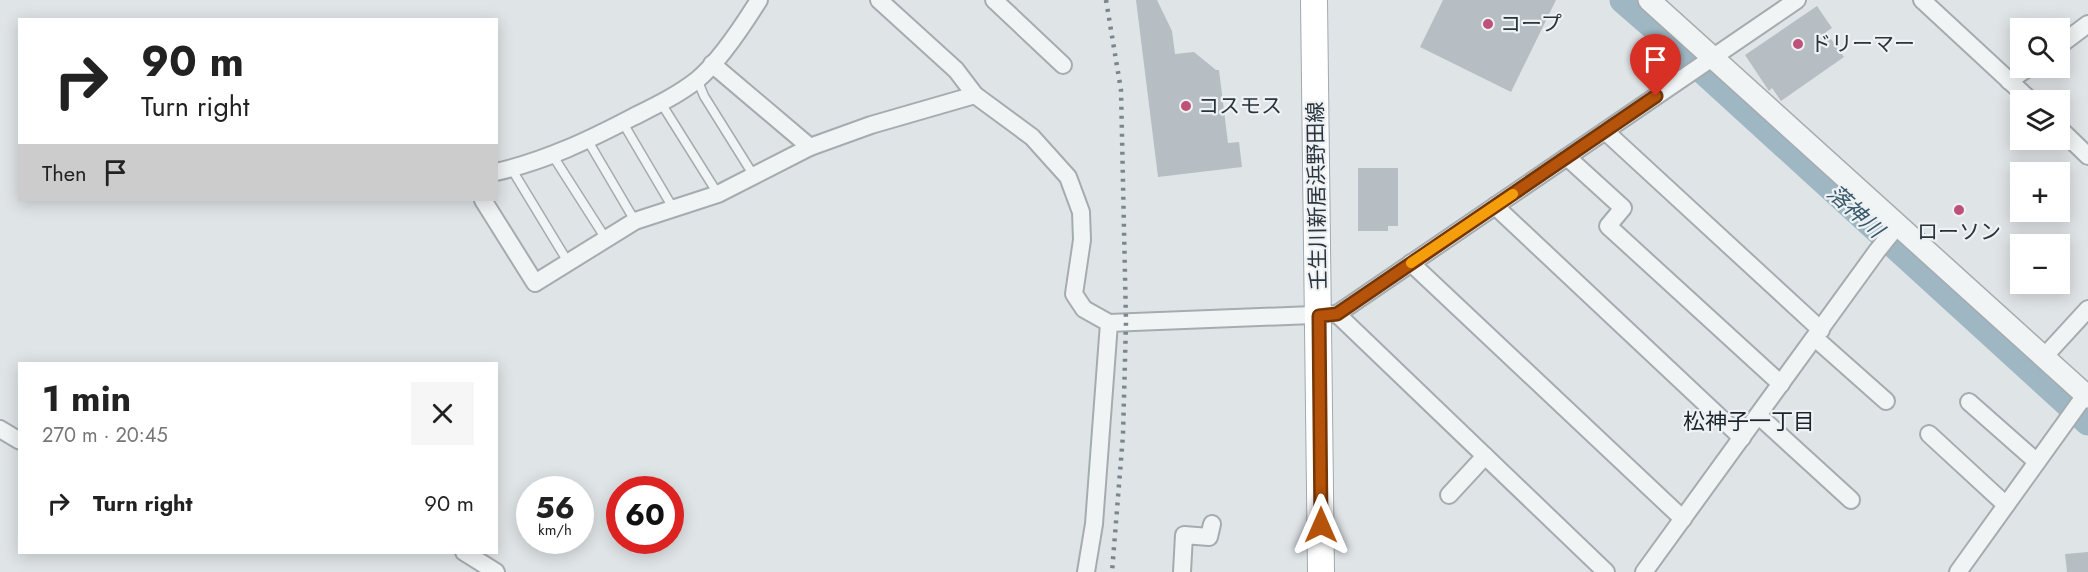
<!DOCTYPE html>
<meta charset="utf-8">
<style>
body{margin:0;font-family:Jost,"Noto Sans JP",sans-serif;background:#f6f6f6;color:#222;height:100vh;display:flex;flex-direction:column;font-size:22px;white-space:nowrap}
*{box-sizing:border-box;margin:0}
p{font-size:20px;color:#767676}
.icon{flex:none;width:33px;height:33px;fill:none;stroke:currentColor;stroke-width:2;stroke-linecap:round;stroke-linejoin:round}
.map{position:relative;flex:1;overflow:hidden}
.sheet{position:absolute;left:18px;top:362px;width:480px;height:192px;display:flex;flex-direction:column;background:#fff;border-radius:0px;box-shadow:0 3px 15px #0003}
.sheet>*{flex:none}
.top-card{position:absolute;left:18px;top:18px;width:480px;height:183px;border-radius:0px;box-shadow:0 3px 15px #0003;background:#fff;color:#222;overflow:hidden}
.fabs{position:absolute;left:2010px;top:18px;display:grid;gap:12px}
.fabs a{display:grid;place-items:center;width:60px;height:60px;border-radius:0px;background:#fff;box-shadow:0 3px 15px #0003;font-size:30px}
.speed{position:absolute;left:516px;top:476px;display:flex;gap:12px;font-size:30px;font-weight:700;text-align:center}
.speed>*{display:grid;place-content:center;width:78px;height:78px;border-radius:50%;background:#fff;box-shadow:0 3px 15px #0003;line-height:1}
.speed small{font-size:15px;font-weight:400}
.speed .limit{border:9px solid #d22;background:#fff;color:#111}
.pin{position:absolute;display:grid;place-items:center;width:51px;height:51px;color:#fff;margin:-62px -26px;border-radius:50% 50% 50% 0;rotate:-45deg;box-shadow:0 0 6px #0007}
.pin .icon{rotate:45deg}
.me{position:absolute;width:66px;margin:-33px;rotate:0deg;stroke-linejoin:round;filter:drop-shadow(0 0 4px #0008)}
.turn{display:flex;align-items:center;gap:21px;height:126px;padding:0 24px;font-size:27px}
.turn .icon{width:78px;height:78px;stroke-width:2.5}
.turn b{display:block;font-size:42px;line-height:51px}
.then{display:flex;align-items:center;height:57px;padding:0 24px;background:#0003;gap:12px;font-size:22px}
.round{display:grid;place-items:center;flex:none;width:63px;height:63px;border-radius:0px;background:#f6f6f6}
.summary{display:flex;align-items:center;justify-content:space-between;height:102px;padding:0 24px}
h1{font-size:36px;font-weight:700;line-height:45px}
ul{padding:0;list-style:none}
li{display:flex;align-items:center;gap:18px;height:78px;padding:0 24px}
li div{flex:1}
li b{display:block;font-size:22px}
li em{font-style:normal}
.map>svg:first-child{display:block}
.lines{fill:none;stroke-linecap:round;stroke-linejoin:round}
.river{stroke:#9eb7c3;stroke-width:27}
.building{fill:#b7bec3}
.service-casing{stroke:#a5acb0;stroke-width:11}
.minor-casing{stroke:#a5acb0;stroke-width:20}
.tertiary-casing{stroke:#a5acb0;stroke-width:24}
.primary-casing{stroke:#a0aab1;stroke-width:28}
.service{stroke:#f1f4f5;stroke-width:8}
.minor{stroke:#f1f4f5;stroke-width:16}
.tertiary{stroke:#f1f4f5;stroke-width:21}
.primary{stroke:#fff;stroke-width:26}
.rail{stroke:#7a868e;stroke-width:4.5;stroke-dasharray:3 6;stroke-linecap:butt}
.route-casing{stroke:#753606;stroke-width:15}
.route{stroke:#b45309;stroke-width:10}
.slow{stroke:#f59e0b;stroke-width:10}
.poi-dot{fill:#be5177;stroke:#eef2f4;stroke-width:2}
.labels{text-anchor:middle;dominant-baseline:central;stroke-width:4.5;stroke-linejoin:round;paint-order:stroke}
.poi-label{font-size:21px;fill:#2a343c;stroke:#eef2f4;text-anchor:start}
.street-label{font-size:21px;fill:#2a343c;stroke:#eef2f4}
.water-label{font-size:22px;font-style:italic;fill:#39596b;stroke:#eef2f4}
.neighbourhood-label{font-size:22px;fill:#1c252d;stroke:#eef2f4}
</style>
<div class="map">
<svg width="2088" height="572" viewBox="0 0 2088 572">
<rect width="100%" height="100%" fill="#dfe4e7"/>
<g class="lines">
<polyline class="river" points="1623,0 1676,46 2088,422"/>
</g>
<g class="building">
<polygon points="1136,0 1157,0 1172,31 1175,54 1194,52 1216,70 1219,70 1228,143 1239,142 1242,167 1158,177"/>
<polygon points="1443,0 1556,0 1511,92 1420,47"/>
<polygon points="1817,6 1832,28 1826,32 1844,57 1781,101 1772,88 1769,91 1745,55"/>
<polygon points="1358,168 1398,168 1398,226 1388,226 1388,231 1358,231"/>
<polygon points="2088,552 2088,572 2067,572 2065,554"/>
</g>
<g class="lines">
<g class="service-casing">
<g id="service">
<polyline points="697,79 704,96 754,176"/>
<polyline points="661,103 718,194"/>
<polyline points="623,123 673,208"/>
<polyline points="588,141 635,221"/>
<polyline points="553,156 606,239"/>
<polyline points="511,168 568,262"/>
</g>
</g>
<g class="minor-casing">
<g id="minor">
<polyline points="879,0 956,70 975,95 1032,137 1068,177 1081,212 1082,240 1074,294 1084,309 1109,323"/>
<polyline points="994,0 1063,65"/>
<polyline points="1922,0 2030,100"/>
<polyline points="2060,45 2088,24"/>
<polyline points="712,64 810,147 871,125 975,95"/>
<polyline points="2009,81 2028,68"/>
<polyline points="2060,129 2088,156"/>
<polyline points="1605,131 1821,330"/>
<polyline points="1567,157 1623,208 1608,226 1781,384"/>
<path d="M 496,172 C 545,161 589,140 633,117 C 655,106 678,95 697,80 C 719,62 744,24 759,0"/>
<polyline points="483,200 535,283 635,221 718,194 810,147"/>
<polyline points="1495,206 1742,438"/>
<polyline points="1411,263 1683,519"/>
<polyline points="1337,314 1606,572"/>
<polyline points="1815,338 1886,401"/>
<polyline points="2043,358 2088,309"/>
<polyline points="1969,402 2037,462"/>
<polyline points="1759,416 1851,500"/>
<polyline points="0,429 20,441"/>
<polyline points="1929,434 2006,505"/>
<polyline points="1449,495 1485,456"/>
<polyline points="464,552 496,572"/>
<polyline points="1086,572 1094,524 1109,323 1337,314 1797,0"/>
<polyline points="1182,572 1184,535 1209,537 1212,524"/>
<polyline points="1644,572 1877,251 1898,225"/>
<polyline points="1958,572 2088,391"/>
</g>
</g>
<g class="tertiary-casing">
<polyline id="tertiary" points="1649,0 2088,397"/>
</g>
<g class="primary-casing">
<polyline id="primary" points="1314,0 1321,572"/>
</g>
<use href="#service" class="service"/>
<use href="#minor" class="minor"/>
<use href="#tertiary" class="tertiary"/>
<use href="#primary" class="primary"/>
<polyline class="rail" points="1106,0 1121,90 1126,322 1123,435 1112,572"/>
</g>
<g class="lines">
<g class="route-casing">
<polyline id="route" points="1321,525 1319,316 1337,314 1656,96"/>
</g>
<use href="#route" class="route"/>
<polyline class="slow" points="1411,263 1513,194"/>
</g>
<g class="poi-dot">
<circle cx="1488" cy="24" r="6"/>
<circle cx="1798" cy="44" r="6"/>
<circle cx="1186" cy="106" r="6"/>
<circle cx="1959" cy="210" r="6"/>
</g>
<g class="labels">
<g class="poi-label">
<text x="1500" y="24">コープ</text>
<text x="1810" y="44">ドリーマー</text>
<text x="1198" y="106">コスモス</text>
<text x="1959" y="232" text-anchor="middle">ローソン</text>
</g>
<g class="street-label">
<text transform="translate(1317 196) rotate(-91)">壬生川新居浜野田線</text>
</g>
<g class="water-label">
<text transform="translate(1856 211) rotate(42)">落神川</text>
</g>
<g class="neighbourhood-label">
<text x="1749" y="421">松神子一丁目</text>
</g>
</g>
</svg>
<div class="fabs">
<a><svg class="icon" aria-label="search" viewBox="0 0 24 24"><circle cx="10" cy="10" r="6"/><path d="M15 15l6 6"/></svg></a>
<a><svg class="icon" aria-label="layers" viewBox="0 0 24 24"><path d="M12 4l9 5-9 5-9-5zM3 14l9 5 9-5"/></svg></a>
<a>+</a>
<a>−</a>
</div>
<div class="speed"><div>56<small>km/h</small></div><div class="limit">60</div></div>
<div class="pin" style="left:1656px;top:96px;background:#d93025"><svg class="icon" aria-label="arrive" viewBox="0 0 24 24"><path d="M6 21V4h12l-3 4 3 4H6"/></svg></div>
<svg class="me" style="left:1321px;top:525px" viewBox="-20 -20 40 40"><path d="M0-17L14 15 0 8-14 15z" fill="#b45309" stroke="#fff" stroke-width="4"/></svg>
<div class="top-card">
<div class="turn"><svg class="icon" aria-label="right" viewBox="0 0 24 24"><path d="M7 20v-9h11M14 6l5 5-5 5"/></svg><div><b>90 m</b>Turn right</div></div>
<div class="then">Then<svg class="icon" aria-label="arrive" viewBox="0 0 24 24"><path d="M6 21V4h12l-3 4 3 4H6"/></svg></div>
</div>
<section class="sheet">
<div class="summary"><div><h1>1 min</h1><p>270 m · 20:45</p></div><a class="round"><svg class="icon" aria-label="close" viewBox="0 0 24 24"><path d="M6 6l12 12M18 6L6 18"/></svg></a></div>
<ul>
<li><svg class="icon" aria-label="right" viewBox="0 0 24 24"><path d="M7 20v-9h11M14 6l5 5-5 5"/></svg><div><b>Turn right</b></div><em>90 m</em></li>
</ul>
</section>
</div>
